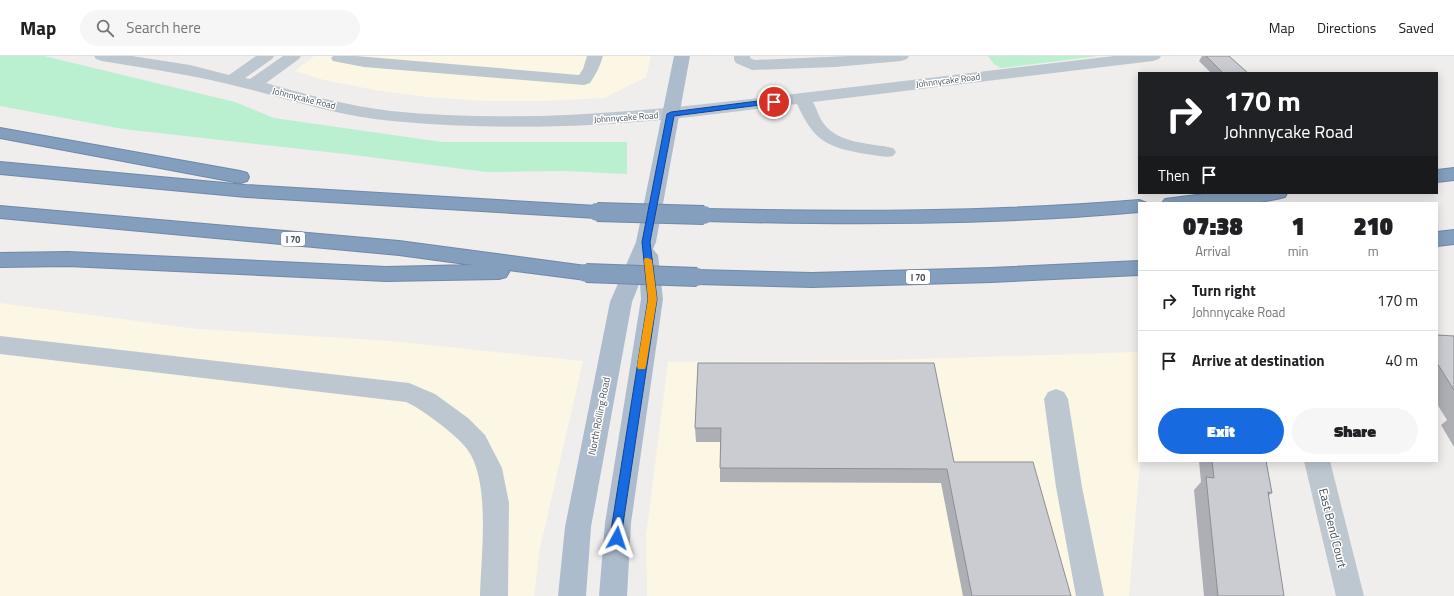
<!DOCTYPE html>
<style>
body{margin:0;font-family:"Titillium Web",sans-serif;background:#f6f6f6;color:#202124;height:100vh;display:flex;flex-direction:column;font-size:15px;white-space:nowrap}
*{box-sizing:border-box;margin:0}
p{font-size:13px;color:#757577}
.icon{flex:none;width:22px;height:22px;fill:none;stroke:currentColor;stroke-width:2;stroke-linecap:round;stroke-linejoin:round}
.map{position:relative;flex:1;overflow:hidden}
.side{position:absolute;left:1138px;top:146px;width:300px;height:260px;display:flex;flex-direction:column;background:#fff;border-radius:0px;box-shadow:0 2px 10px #0003}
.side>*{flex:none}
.banner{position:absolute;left:1138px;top:16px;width:300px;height:122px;border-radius:0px;box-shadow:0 2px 10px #0003;background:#202124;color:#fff;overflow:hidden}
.pin{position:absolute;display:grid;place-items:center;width:34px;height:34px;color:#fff;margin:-17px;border:2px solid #fff;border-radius:50%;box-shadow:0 1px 4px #0007}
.me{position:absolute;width:44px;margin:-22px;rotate:5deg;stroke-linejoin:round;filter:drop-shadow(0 0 3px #0008)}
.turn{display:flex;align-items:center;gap:14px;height:84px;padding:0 20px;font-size:18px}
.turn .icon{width:52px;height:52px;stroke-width:2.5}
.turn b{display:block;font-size:28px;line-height:34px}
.then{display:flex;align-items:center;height:38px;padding:0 20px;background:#0003;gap:8px;font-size:15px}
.eta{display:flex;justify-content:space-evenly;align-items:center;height:68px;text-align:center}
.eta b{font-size:24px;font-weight:800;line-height:28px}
.button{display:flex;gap:8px;margin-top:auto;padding:8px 20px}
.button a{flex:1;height:46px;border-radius:24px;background:#176ae0;color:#fff;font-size:16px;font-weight:800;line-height:46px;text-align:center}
.button a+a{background:#f6f6f6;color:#202124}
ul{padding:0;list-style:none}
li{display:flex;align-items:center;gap:12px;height:60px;padding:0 20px;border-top:1px solid #e0e0e0}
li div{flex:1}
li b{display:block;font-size:15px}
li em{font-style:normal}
header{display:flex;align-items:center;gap:24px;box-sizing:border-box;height:56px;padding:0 20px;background:#fff;border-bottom:1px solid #e0e0e0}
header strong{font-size:19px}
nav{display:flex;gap:22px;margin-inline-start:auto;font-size:14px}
.search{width:280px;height:36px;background:#f6f6f6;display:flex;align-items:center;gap:10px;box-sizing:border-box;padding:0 14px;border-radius:22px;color:#757577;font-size:15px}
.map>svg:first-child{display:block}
.commercial{fill:#fcf6e5}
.green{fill:#baefd0}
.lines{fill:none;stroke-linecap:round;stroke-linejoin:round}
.highway-casing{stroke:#6f89a9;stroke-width:2}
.minor{fill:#bdc7d0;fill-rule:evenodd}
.major{fill:#acbccd;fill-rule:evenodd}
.highway{fill:#849ebd;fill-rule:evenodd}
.highway-bridge-casing{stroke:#6f89a9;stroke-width:20;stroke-linecap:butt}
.highway-bridge{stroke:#849ebd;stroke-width:18}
.wall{fill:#aeafb5}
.building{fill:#caccd2;stroke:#8d8f93}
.route{fill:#176ae0;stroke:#0f4592}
.slow{fill:#f59e0b}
.labels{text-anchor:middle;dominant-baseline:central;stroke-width:3;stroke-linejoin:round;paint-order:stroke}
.far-street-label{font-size:9px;fill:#45505b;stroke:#fff}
.shield{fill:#fff;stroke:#7d848c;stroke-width:1}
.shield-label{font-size:9px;font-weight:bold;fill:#45505b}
.street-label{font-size:10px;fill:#45505b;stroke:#fff}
.near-street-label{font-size:12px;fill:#45505b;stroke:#fff}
</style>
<header>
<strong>Map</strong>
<div class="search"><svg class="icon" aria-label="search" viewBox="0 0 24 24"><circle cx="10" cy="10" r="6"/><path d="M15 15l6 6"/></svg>Search here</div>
<nav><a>Map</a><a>Directions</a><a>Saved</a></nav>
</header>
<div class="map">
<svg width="1454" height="540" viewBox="0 0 1454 540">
<rect width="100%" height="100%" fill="#f0eded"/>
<g class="commercial">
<polygon points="314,0 651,0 646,21 604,42 544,45 482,45 426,41 375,34 324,24 295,15"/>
<polygon points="0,247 198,273 391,285 583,305 540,492 534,540 0,540"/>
<polygon points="1139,296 1140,405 1129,540 647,540 646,480 668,306 887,304"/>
</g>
<g class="green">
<polygon points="0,0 44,0 235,46 274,62 442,86 627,86 627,118 565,115 486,116 354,99 123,73 0,50"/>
<polygon points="988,0 1098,0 1001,12 994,8"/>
</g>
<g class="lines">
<g class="highway-casing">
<g id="highway">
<polygon points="0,72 240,115 247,117 249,121 247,125 240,127 0,82"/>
<polygon points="0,106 246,129 597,150 604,151 607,156 604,161 597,162 246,141 0,118"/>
<polygon points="1454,112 1454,124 1437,126 1437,114"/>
<path d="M 1212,137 L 1287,137 L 1285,141 C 1248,151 1200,147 1162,147 L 1165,143 Z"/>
<path d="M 1139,144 L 1147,147 L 1139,147 L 1139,156 C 994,169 849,169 704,165 L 697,164 L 694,159 L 697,154 L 704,153 C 849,156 994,156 1139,144 Z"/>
<polygon points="0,150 399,185 586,210 593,212 596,217 593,222 586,224 508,214 509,216 506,221 499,223 386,225 68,210 0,211 0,197 68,196 386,211 473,209 399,199 0,162"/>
<polygon points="1454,174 1454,188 1437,190 1437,176"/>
<polygon points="1139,205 1139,219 991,226 812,231 697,228 690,226 687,221 690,216 697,214 812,217 991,212"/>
</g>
</g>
<g class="minor">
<path d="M 94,0 L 132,0 L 190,9 L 229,19 L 256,0 L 274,0 L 272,3 L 245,22 L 250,23 L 283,0 L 301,0 L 299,3 L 266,27 C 307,39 349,50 391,55 C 529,69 666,53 802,37 C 906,25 1010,12 1114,0 L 1161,0 L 1159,3 L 1153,5 L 813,46 C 817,53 819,62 824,68 C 839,88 871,87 893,92 L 896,96 L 893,100 C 884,102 875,99 866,98 C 826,91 814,85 797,48 C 755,53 713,59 671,63 C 579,72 485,74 392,65 C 343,61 295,45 248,33 C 200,20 151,13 102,5 L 96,3 Z"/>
<path d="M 333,0 L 356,0 L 579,19 L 583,13 L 587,0 L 603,0 C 600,10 596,18 590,27 L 584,29 L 364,11 L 333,5 L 331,2 Z"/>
<polygon points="734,0 750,0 750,2 755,4 849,0 909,0 907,3 901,5 835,11 752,14 736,7 734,4"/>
<path d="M 0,280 L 409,327 L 435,338 L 468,362 L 485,379 L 502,412 L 509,447 L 508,540 L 480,540 C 481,501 491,424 467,393 C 459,383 449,375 440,368 C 429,360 419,352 406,346 L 0,298 Z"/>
<polygon points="1056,333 1064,336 1068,343 1082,431 1104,540 1076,540 1056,431 1044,343 1048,336"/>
<polygon points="1304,405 1330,405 1364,540 1336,540"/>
</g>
<polygon class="major" points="674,0 690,0 656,186 653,193 658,199 663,243 631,467 627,540 599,540 605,467 641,243 640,226 632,246 591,471 586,540 558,540 565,471 610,246 636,186"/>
<use href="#highway" class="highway"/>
<g class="highway-bridge-casing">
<g id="highway-bridge">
<polyline points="597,156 704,159"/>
<polyline points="586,217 697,221"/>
</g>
</g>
<use href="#highway-bridge" class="highway-bridge"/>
</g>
<g class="wall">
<polygon points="1202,0 1229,0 1248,17 1211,17 1199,5"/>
<polygon points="1437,279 1454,280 1454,391 1441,369 1447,364 1437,348"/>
<polygon points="698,307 954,406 1071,540 963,540 941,427 720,426 720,386 696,386 695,372"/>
<polygon points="1199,405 1266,405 1272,437 1268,440 1284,540 1204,540 1194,434 1201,426"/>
</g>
<g class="building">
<polygon points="1206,0 1229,0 1248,17 1223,17"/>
<polygon points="1437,279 1454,280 1454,334 1437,307"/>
<polygon points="698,307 934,307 954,406 1033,406 1071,540 972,540 947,413 720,412 721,372 695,372"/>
<polygon points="1212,405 1266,405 1272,437 1268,436 1284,540 1218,540 1206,421 1214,422"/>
</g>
<polygon class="route" points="774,43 776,44 776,47 674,60 650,186 657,243 623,468 621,486 617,487 613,486 611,482 612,468 648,243 642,186 667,58 671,56"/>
<polygon class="slow" points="645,202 648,202 652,204 657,243 646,310 645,313 638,313 637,310 648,243 644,204"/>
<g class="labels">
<g class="far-street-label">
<text transform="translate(948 24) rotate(-7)">Johnnycake Road</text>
<text transform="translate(304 42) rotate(14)">Johnnycake Road</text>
<text transform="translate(626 61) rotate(-4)">Johnnycake Road</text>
</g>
<g class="shield">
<rect x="281" y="176" width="24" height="14" rx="3"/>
<rect x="906" y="214" width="24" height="14" rx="3"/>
</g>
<g class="shield-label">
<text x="293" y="183">I 70</text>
<text x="918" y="221">I 70</text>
</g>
<g class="street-label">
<text transform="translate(599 360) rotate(-79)">North Rolling Road</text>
</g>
<g class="near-street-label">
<text transform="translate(1333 472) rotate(76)">East Bend Court</text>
</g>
</g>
</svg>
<div class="pin" style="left:774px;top:46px;background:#d93025"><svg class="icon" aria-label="arrive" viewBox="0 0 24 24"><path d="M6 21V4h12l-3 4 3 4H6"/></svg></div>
<svg class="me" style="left:617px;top:482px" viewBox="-20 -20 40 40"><path d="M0-17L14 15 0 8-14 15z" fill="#176ae0" stroke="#fff" stroke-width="4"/></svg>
<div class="banner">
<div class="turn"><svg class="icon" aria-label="right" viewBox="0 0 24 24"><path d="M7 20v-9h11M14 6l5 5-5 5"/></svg><div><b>170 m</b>Johnnycake Road</div></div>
<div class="then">Then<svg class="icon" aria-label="arrive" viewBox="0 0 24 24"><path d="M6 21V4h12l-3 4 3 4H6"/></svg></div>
</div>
<section class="side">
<div class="eta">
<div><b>07:38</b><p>Arrival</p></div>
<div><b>1</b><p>min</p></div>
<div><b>210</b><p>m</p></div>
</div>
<ul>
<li><svg class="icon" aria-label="right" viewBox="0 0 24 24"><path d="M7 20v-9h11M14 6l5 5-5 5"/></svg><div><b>Turn right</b><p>Johnnycake Road</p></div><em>170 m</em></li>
<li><svg class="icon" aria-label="arrive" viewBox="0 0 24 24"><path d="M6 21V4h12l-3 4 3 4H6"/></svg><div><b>Arrive at destination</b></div><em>40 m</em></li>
</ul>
<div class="button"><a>Exit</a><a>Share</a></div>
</section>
</div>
